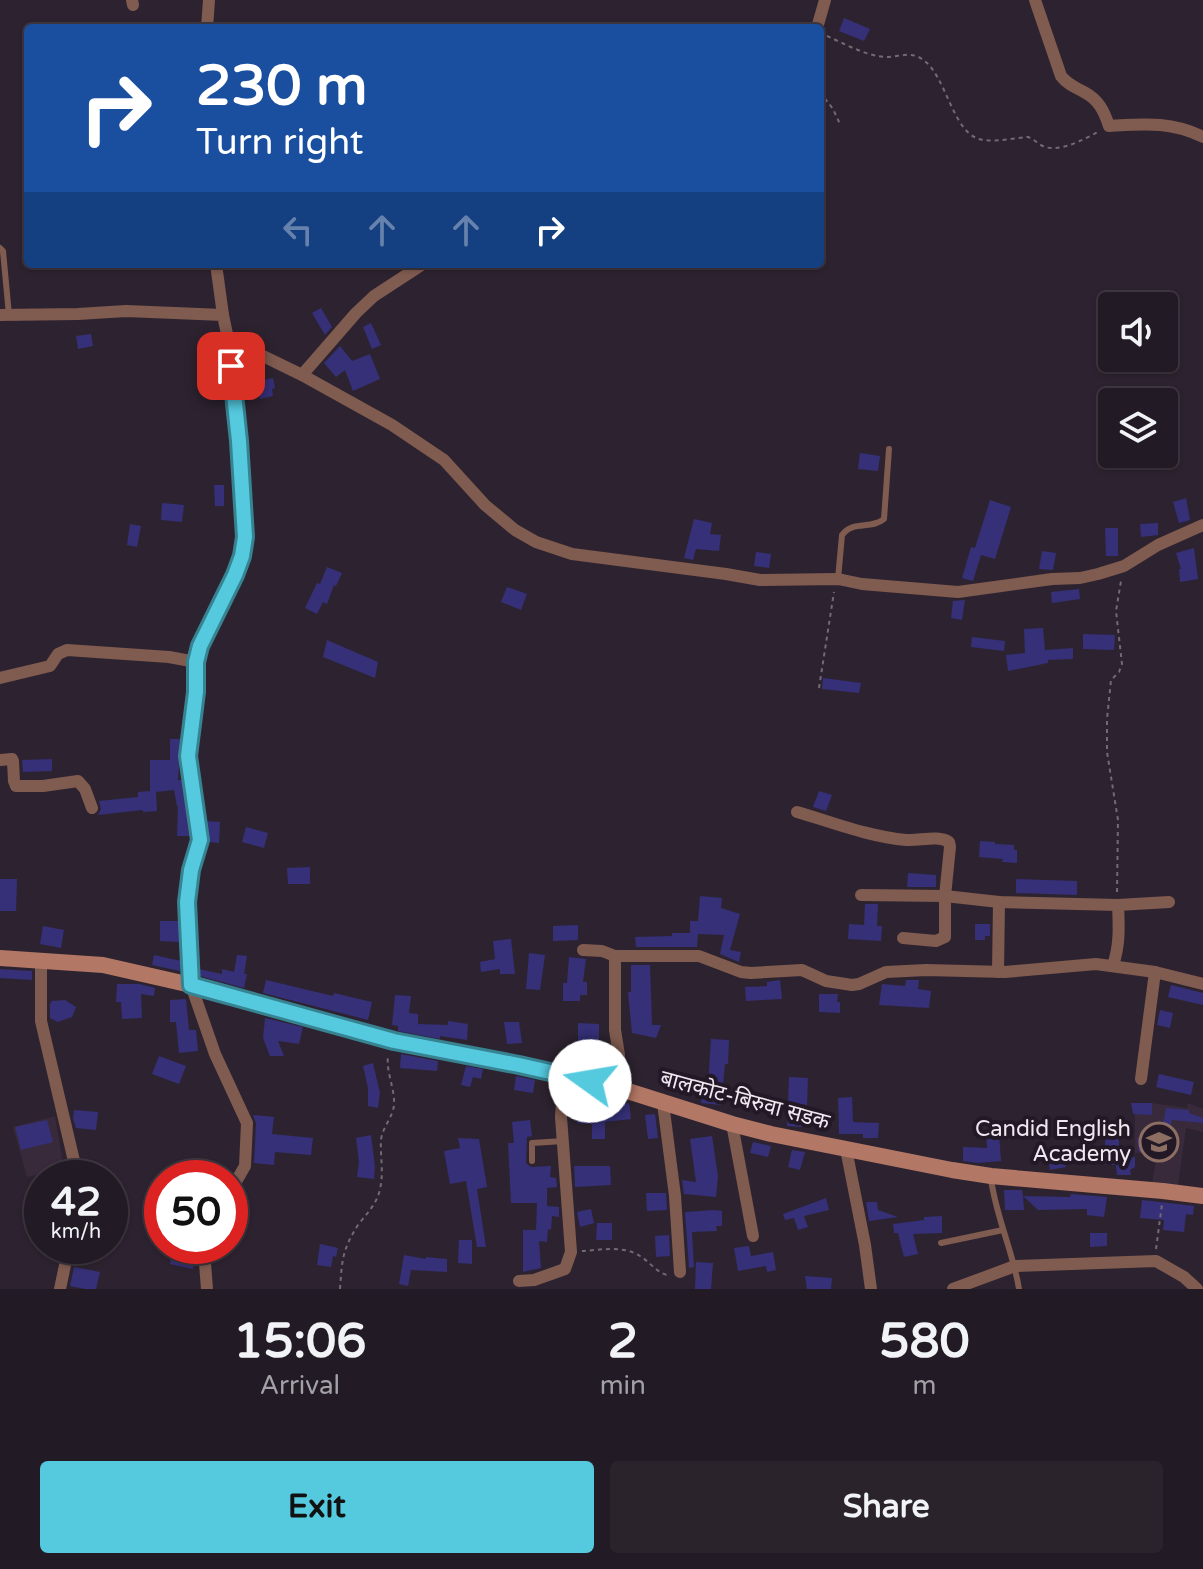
<!DOCTYPE html>
<meta charset="utf-8">
<style>
body{margin:0;font-family:"Varela Round","Noto Sans Devanagari",sans-serif;background:#2a232c;color:#f1f3f6;height:100vh;display:flex;flex-direction:column;font-size:30px;white-space:nowrap}
*{box-sizing:border-box;margin:0}
p{font-size:26px;color:#a2a1a6}
.icon{flex:none;width:44px;height:44px;fill:none;stroke:currentColor;stroke-width:2;stroke-linecap:round;stroke-linejoin:round}
.map{position:relative;height:1289px;overflow:hidden}
.drawer{display:flex;flex-direction:column;background:#221a24;flex:1}
.drawer>*{flex:none}
.hud{position:absolute;left:24px;top:24px;width:800px;height:244px;border-radius:8px;box-shadow:0 2px 6px #0004,0 0 0 2px #3f3841;background:#1a4fa0;color:#fff;overflow:hidden}
.fabs{position:absolute;left:1098px;top:292px;display:grid;gap:16px}
.fabs a{display:grid;place-items:center;width:80px;height:80px;border-radius:8px;background:#221a24;box-shadow:0 2px 6px #0004,0 0 0 2px #3f3841;font-size:40px}
.speed{position:absolute;left:24px;top:1160px;display:flex;gap:16px;font-size:40px;font-weight:700;text-align:center}
.speed>*{display:grid;place-content:center;width:104px;height:104px;border-radius:50%;background:#221a24;box-shadow:0 2px 6px #0004,0 0 0 2px #3f3841;line-height:1}
.speed small{font-size:20px;font-weight:400}
.speed .limit{border:12px solid #d22;background:#fff;color:#111}
.pin{position:absolute;display:grid;place-items:center;width:68px;height:68px;color:#fff;margin:-34px;border-radius:16px;box-shadow:0 4px 12px #0006}
.me{position:absolute;width:88px;margin:-44px;rotate:283deg;stroke-linejoin:round;filter:drop-shadow(0 0 6px #0008)}
.turn{display:flex;align-items:center;gap:28px;height:168px;padding:0 40px;font-size:36px}
.turn .icon{width:104px;height:104px;stroke-width:2.5}
.turn b{display:block;font-size:56px;line-height:68px}
.lanes{display:flex;align-items:center;height:76px;padding:0 40px;background:#0003;justify-content:center;gap:40px;direction:ltr}
.lanes .off{opacity:.35}
.eta{display:flex;justify-content:space-evenly;align-items:center;height:136px;text-align:center}
.eta b{font-size:48px;font-weight:700;line-height:56px}
.cta{display:flex;gap:16px;margin-top:auto;padding:16px 40px}
.cta a{flex:1;height:92px;border-radius:8px;background:#55cadf;color:#111;font-size:32px;font-weight:700;line-height:92px;text-align:center}
.cta a+a{background:#2a232c;color:#f1f3f6}
.map>svg:first-child{display:block}
.built{fill:#38293b}
.building{fill:#353078}
.lines{fill:none;stroke-linecap:round;stroke-linejoin:round}
.path{stroke:#736a75;stroke-width:2;stroke-dasharray:4 4;stroke-linecap:butt}
.service{stroke:#805b4f;stroke-width:6}
.minor{stroke:#805b4f;stroke-width:12}
.secondary{stroke:#b37765;stroke-width:16}
.route-casing{stroke:#378391;stroke-width:20}
.route{stroke:#55cadf;stroke-width:14}
.labels{text-anchor:middle;dominant-baseline:central;stroke-width:8;stroke-linejoin:round;paint-order:stroke}
.street-label{font-size:22px;fill:#f0e8f1;stroke:#231926}
.poi-label{font-size:22px;fill:#f0e8f1;stroke:#231926;text-anchor:end}
</style>
<div class="map">
<svg width="1203" height="1289" viewBox="0 0 1203 1289">
<rect width="100%" height="100%" fill="#2d2330"/>
<g class="built">
<polygon points="1135,1103 1151,1103 1187,1108 1188,1103 1203,1109 1203,1132 1186,1128 1178,1186 1152,1183 1157,1154 1135,1153"/>
<polygon points="55,1116 64,1169 27,1177 13,1127"/>
</g>
<g class="building">
<polygon points="844,18 870,29 864,41 839,31"/>
<polygon points="321,308 332,327 325,335 312,313"/>
<polygon points="371,323 381,345 372,349 363,327"/>
<polygon points="91,334 93,346 78,349 76,336"/>
<polygon points="340,346 352,361 370,354 380,379 353,391 345,370 336,377 324,363"/>
<polygon points="197,355 214,355 215,370 198,371"/>
<polygon points="273,378 275,388 272,389 273,396 260,399 257,381"/>
<polygon points="860,453 880,456 878,471 858,469"/>
<polygon points="214,485 224,485 224,506 215,506"/>
<polygon points="1186,498 1190,520 1179,523 1173,502"/>
<polygon points="990,500 1011,507 995,559 981,555 973,581 962,578 971,547 975,548"/>
<polygon points="162,503 184,505 182,522 161,520"/>
<polygon points="694,519 712,523 710,534 721,535 719,551 696,549 693,560 684,558"/>
<polygon points="1158,523 1158,535 1141,537 1140,524"/>
<polygon points="130,524 141,526 137,547 127,545"/>
<polygon points="1105,528 1118,528 1118,556 1106,556"/>
<polygon points="1194,548 1198,579 1180,582 1179,569 1181,569 1176,553"/>
<polygon points="1042,551 1056,553 1053,570 1039,569"/>
<polygon points="756,552 771,554 769,568 754,566"/>
<polygon points="327,567 342,573 336,586 334,585 327,604 323,602 317,614 305,608 317,583 320,584"/>
<polygon points="507,587 527,594 521,610 501,602"/>
<polygon points="1079,589 1080,599 1052,603 1051,592"/>
<polygon points="965,600 962,620 951,618 953,601"/>
<polygon points="1043,628 1045,650 1073,648 1073,659 1048,660 1048,663 1008,671 1006,655 1025,653 1024,629"/>
<polygon points="1083,634 1115,635 1114,650 1083,649"/>
<polygon points="972,637 1005,641 1004,651 971,647"/>
<polygon points="327,640 378,662 375,678 323,657"/>
<polygon points="823,678 861,683 859,693 822,689"/>
<polygon points="170,739 181,739 178,780 182,780 190,836 177,836 178,806 177,806 174,790 156,792 157,811 143,812 143,810 98,815 101,809 99,801 138,797 138,792 150,791 150,760 170,760"/>
<polygon points="52,759 52,771 23,772 22,760"/>
<polygon points="819,791 832,795 826,811 813,807"/>
<polygon points="206,821 220,822 219,843 210,842"/>
<polygon points="246,827 268,833 264,848 242,842"/>
<polygon points="980,841 995,842 995,844 1014,845 1014,850 1017,850 1017,863 1002,862 1003,859 979,857"/>
<polygon points="310,867 310,884 288,884 287,868"/>
<polygon points="908,873 936,875 936,887 907,887"/>
<polygon points="0,879 17,879 16,911 0,911"/>
<polygon points="1016,879 1077,881 1077,895 1016,893"/>
<polygon points="700,896 722,898 721,908 740,914 730,950 741,952 739,962 720,954 724,935 698,934 697,947 636,947 635,937 672,936 672,933 690,933 690,921 698,921"/>
<polygon points="865,904 878,904 877,926 882,926 881,941 848,939 849,924 864,925"/>
<polygon points="160,921 179,921 179,942 160,941"/>
<polygon points="975,924 990,924 990,936 985,936 985,940 975,940"/>
<polygon points="578,925 578,940 553,941 553,926"/>
<polygon points="43,926 64,930 61,948 40,944"/>
<polygon points="511,939 515,974 500,974 500,969 481,972 480,962 495,959 493,941"/>
<polygon points="529,953 545,955 540,990 526,989"/>
<polygon points="154,955 181,961 180,971 152,965"/>
<polygon points="237,955 247,956 244,974 247,974 244,988 200,976 199,969 222,974 222,969 234,972"/>
<polygon points="569,957 586,959 583,982 587,982 587,995 580,995 580,1001 563,1001 563,983 567,983"/>
<polygon points="631,965 650,965 652,1025 661,1025 656,1038 632,1033 628,992 631,992"/>
<polygon points="0,969 32,971 32,980 0,978"/>
<polygon points="266,980 333,996 334,993 372,1002 368,1020 263,993"/>
<polygon points="780,980 782,999 746,1001 745,987 767,986 767,982"/>
<polygon points="906,980 919,980 918,989 931,991 929,1008 879,1005 882,984 905,986"/>
<polygon points="117,984 139,984 155,988 154,996 141,994 142,1018 122,1019 121,1002 116,1002"/>
<polygon points="1171,985 1203,993 1203,1005 1168,997"/>
<polygon points="819,994 838,994 837,1002 840,1002 840,1013 819,1012"/>
<polygon points="395,995 411,996 409,1013 418,1014 418,1024 448,1025 448,1021 468,1024 467,1040 440,1036 440,1039 398,1031 398,1026 392,1025"/>
<polygon points="186,999 189,1030 196,1030 198,1051 179,1053 176,1022 170,1022 170,1000"/>
<polygon points="65,1000 76,1007 72,1017 58,1022 50,1018 50,1004 52,1001"/>
<polygon points="1160,1010 1173,1013 1170,1028 1157,1025"/>
<polygon points="265,1018 303,1027 299,1044 278,1041 284,1056 270,1056 263,1038"/>
<polygon points="504,1022 519,1022 522,1043 507,1044"/>
<polygon points="578,1023 599,1024 599,1051 578,1051"/>
<polygon points="711,1039 729,1040 728,1064 725,1064 721,1105 701,1103 702,1086 708,1086"/>
<polygon points="401,1054 438,1061 437,1071 400,1068"/>
<polygon points="159,1056 186,1066 179,1084 152,1074"/>
<polygon points="373,1063 380,1093 378,1108 368,1106 368,1088 363,1066"/>
<polygon points="466,1066 483,1069 481,1079 473,1077 470,1087 461,1085"/>
<polygon points="1159,1074 1194,1082 1191,1095 1156,1087"/>
<polygon points="516,1076 535,1080 533,1093 514,1090"/>
<polygon points="789,1077 808,1078 807,1106 803,1105 802,1127 787,1126"/>
<polygon points="572,1090 602,1095 601,1106 629,1103 631,1119 605,1122 605,1139 592,1139 592,1124 577,1123 578,1113 572,1112"/>
<polygon points="852,1097 853,1122 879,1123 878,1138 863,1138 863,1134 839,1134 838,1098"/>
<polygon points="1131,1103 1152,1103 1152,1115 1133,1114"/>
<polygon points="1166,1108 1189,1110 1189,1113 1203,1118 1203,1123 1172,1120 1167,1140 1160,1139"/>
<polygon points="74,1110 98,1112 96,1130 76,1128 73,1118"/>
<polygon points="655,1114 658,1138 648,1139 645,1115"/>
<polygon points="253,1115 274,1117 272,1134 313,1138 311,1155 275,1152 274,1165 254,1163 256,1123"/>
<polygon points="47,1120 53,1142 21,1150 15,1127"/>
<polygon points="530,1120 532,1136 527,1137 526,1163 531,1167 551,1166 550,1177 556,1178 557,1187 547,1188 547,1206 559,1207 559,1217 552,1216 551,1230 548,1229 547,1242 539,1241 541,1268 523,1272 523,1230 536,1230 537,1203 511,1203 508,1143 514,1143 512,1122"/>
<polygon points="1105,1121 1119,1121 1119,1159 1135,1157 1135,1167 1130,1170 1131,1175 1117,1175 1116,1165 1100,1164 1101,1146 1105,1146"/>
<polygon points="999,1134 1001,1161 979,1163 963,1161 963,1147 987,1148 986,1135"/>
<polygon points="371,1135 375,1166 374,1179 357,1177 359,1162 356,1138"/>
<polygon points="712,1136 718,1176 716,1197 684,1194 682,1180 696,1182 690,1139"/>
<polygon points="458,1138 479,1139 487,1187 477,1189 486,1247 477,1247 466,1181 450,1184 444,1151 460,1148"/>
<polygon points="1137,1138 1158,1139 1157,1153 1139,1152"/>
<polygon points="753,1142 771,1146 768,1157 750,1153"/>
<polygon points="1062,1148 1066,1167 1050,1170 1047,1152"/>
<polygon points="792,1150 805,1152 800,1170 788,1167"/>
<polygon points="574,1166 610,1166 611,1185 575,1187"/>
<polygon points="1004,1190 1022,1190 1023,1196 1070,1197 1071,1194 1107,1197 1104,1217 1087,1215 1087,1209 1038,1210 1023,1196 1024,1210 1005,1210"/>
<polygon points="646,1193 666,1193 667,1210 647,1211"/>
<polygon points="110,1196 120,1197 117,1232 110,1232"/>
<polygon points="826,1198 829,1210 804,1216 808,1227 798,1230 794,1218 785,1220 783,1214"/>
<polygon points="1142,1200 1194,1206 1193,1215 1186,1214 1184,1232 1163,1230 1164,1220 1140,1218"/>
<polygon points="866,1202 877,1202 878,1210 898,1217 869,1221"/>
<polygon points="591,1209 594,1223 580,1227 577,1212"/>
<polygon points="715,1210 722,1211 722,1226 716,1226 717,1231 692,1232 694,1267 689,1268 685,1212"/>
<polygon points="942,1216 942,1233 913,1234 918,1254 904,1257 898,1233 894,1233 893,1224 924,1220 924,1217"/>
<polygon points="597,1223 612,1223 612,1240 596,1240"/>
<polygon points="1090,1233 1107,1233 1107,1246 1090,1247"/>
<polygon points="669,1235 670,1256 656,1257 655,1236"/>
<polygon points="459,1240 472,1240 472,1264 458,1263"/>
<polygon points="320,1244 338,1248 336,1257 333,1256 331,1267 317,1265"/>
<polygon points="749,1246 751,1256 773,1252 776,1270 767,1272 766,1266 738,1271 734,1248"/>
<polygon points="173,1249 196,1254 193,1269 170,1264"/>
<polygon points="404,1255 426,1259 426,1257 447,1259 447,1272 411,1270 408,1286 399,1284"/>
<polygon points="696,1262 713,1263 711,1289 695,1289"/>
<polygon points="74,1267 100,1272 96,1289 85,1289 70,1286"/>
<polygon points="805,1276 832,1278 831,1289 807,1289"/>
</g>
<g class="lines">
<g class="path">
<path d="M 827,36 C 845,44 866,56 886,57 C 898,57 911,51 922,59 C 948,76 952,137 984,140 C 998,142 1014,138 1028,137 C 1034,139 1039,145 1045,147 C 1062,152 1084,139 1098,132"/>
<polyline points="820,92 833,109 840,124"/>
<polyline points="819,688 834,592"/>
<polyline points="1117,892 1118,820 1107,752 1107,719 1111,680 1119,672 1122,664 1116,611 1121,581"/>
<polyline points="1156,1249 1162,1204"/>
<path d="M 582,1251 C 600,1250 623,1245 640,1256 C 650,1262 656,1272 667,1275"/>
<path d="M 340,1289 C 342,1261 342,1250 358,1225 C 367,1213 377,1204 380,1189 C 384,1172 380,1156 381,1140 C 382,1128 393,1117 394,1105 C 395,1088 386,1073 388,1056"/>
</g>
<g class="service">
<polyline points="0,248 3,251 9,315"/>
<path d="M 838,579 L 842,535 C 853,520 871,530 884,519 L 889,449"/>
<polyline points="532,1161 532,1143 564,1141"/>
<path d="M 991,1179 C 996,1217 1013,1251 1019,1289"/>
<polyline points="941,1243 1003,1230"/>
</g>
<g class="minor">
<polyline points="132,0 133,5"/>
<path d="M 1035,0 L 1061,76 C 1068,85 1075,87 1084,92 C 1099,100 1104,111 1109,126 C 1144,124 1171,121 1203,137"/>
<polyline points="207,28 209,0"/>
<polyline points="817,28 825,0"/>
<polyline points="216,264 223,315"/>
<polyline points="0,315 78,314 126,311 223,315 228,339 302,375 392,425 444,460 485,505 515,530 536,542 572,554 726,574 760,580 838,579 862,584 958,592 1052,579 1080,578 1098,574 1124,566 1158,545 1203,525"/>
<polyline points="228,339 239,441 245,537 242,556 235,575 200,646 196,662 196,692 188,756 200,840 191,870 187,902 191,985 215,1054 247,1123 245,1166 230,1192"/>
<polyline points="302,375 356,313 374,296 423,264"/>
<polyline points="0,678 50,666 58,654 67,650 169,657 196,662"/>
<polyline points="0,760 12,759 13,761 14,781 16,786 43,786 78,781 85,789 92,808"/>
<path d="M 797,812 C 832,822 870,837 906,840 C 920,841 938,835 949,842 L 950,847 L 945,896 L 945,937 L 936,941 L 903,938"/>
<polyline points="861,895 945,896 999,902 1118,905 1169,902"/>
<polyline points="583,950 602,951 615,956 699,956 741,972 751,973 802,970 826,981 852,985 859,984 886,972 926,970 1005,972 1096,964 1155,972 1203,984"/>
<polyline points="615,956 615,1030 619,1055 619,1069 615,1087"/>
<polyline points="41,960 41,1021 78,1178"/>
<path d="M 1113,965 C 1120,945 1119,926 1118,905"/>
<polyline points="998,972 999,902"/>
<polyline points="1141,1079 1155,972"/>
<polyline points="663,1103 675,1196 680,1272"/>
<polyline points="732,1124 753,1236"/>
<polyline points="846,1149 865,1245 871,1289"/>
<polyline points="519,1281 534,1280 565,1269 571,1252 561,1117 564,1075"/>
<polyline points="60,1289 69,1246"/>
<polyline points="207,1289 205,1263 210,1246"/>
<polyline points="953,1289 1015,1266 1156,1261 1184,1277 1197,1289"/>
</g>
<polyline class="secondary" points="0,958 103,965 191,985 394,1041 519,1065 615,1087 732,1124 771,1134 952,1170 991,1176 1163,1191 1203,1196"/>
</g>
<g class="lines">
<g class="route-casing">
<polyline id="route" points="231,366 239,441 245,537 242,556 235,575 200,646 196,662 196,692 188,756 200,840 191,870 187,902 191,985 394,1041 519,1065 590,1081"/>
</g>
<use href="#route" class="route"/>
</g>
<defs>
<g id="school-ring" transform="scale(2)"><circle r="9.5" fill="#231926" stroke="#8d6e63" stroke-width="1.5"/><path d="M0-5L7-2L0 1L-7-2ZM-4 1L0 2.5L4 1V4Q0 6-4 4Z" fill="#8d6e63"/></g>
</defs>
<g fill-rule="evenodd">
<use href="#school-ring" x="1159" y="1142"/>
</g>
<g class="labels">
<g class="street-label">
<text transform="translate(745 1100) rotate(15)">बालकोट-बिरुवा सडक</text>
</g>
<g class="poi-label">
<text x="1131" y="1129">Candid English<tspan x="1131" dy="25">Academy</tspan></text>
</g>
</g>
</svg>
<div class="fabs">
<a><svg class="icon" aria-label="sound" viewBox="0 0 24 24"><path d="M4 9h4l5-4v14l-5-4H4zM17 9q2 3 0 6"/></svg></a>
<a><svg class="icon" aria-label="layers" viewBox="0 0 24 24"><path d="M12 4l9 5-9 5-9-5zM3 14l9 5 9-5"/></svg></a>
</div>
<div class="speed"><div>42<small>km/h</small></div><div class="limit">50</div></div>
<div class="pin" style="left:231px;top:366px;background:#d93025"><svg class="icon" aria-label="arrive" viewBox="0 0 24 24"><path d="M6 21V4h12l-3 4 3 4H6"/></svg></div>
<svg class="me" style="left:590px;top:1081px" viewBox="-20 -20 40 40"><circle r="19" fill="#fff"/><path d="M0-13L10 11 0 6-10 11z" fill="#55cadf"/></svg>
<div class="hud">
<div class="turn"><svg class="icon" aria-label="right" viewBox="0 0 24 24"><path d="M7 20v-9h11M14 6l5 5-5 5"/></svg><div><b>230 m</b>Turn right</div></div>
<div class="lanes"><svg class="icon off" aria-label="left" viewBox="0 0 24 24"><path d="M17 20v-9H6M10 6l-5 5 5 5"/></svg><svg class="icon off" aria-label="ahead" viewBox="0 0 24 24"><path d="M12 20V5M6 11l6-6 6 6"/></svg><svg class="icon off" aria-label="ahead" viewBox="0 0 24 24"><path d="M12 20V5M6 11l6-6 6 6"/></svg><svg class="icon" aria-label="right" viewBox="0 0 24 24"><path d="M7 20v-9h11M14 6l5 5-5 5"/></svg></div>
</div>
</div>
<section class="drawer">
<div class="eta">
<div><b>15:06</b><p>Arrival</p></div>
<div><b>2</b><p>min</p></div>
<div><b>580</b><p>m</p></div>
</div>
<div class="cta"><a>Exit</a><a>Share</a></div>
</section>
